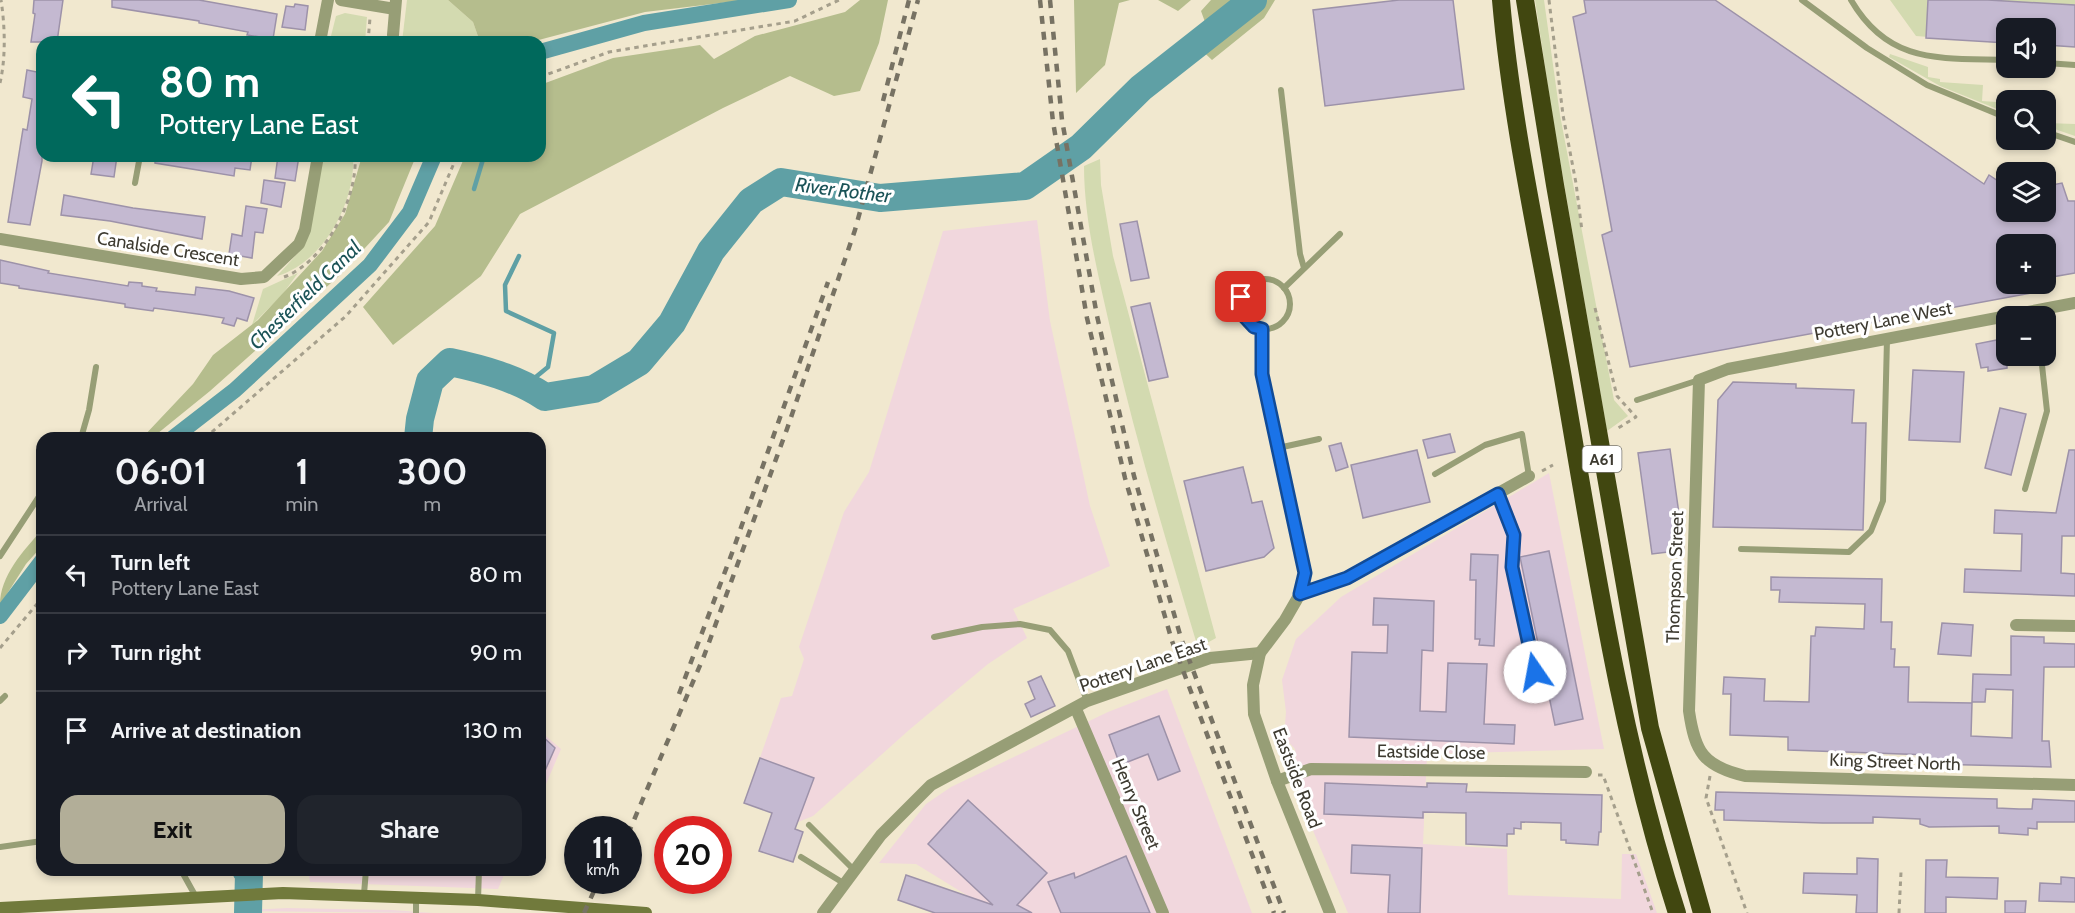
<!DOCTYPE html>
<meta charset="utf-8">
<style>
body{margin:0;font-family:Cabin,sans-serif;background:#20242c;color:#f1f3f6;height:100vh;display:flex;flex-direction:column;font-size:22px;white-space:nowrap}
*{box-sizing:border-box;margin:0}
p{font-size:20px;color:#9ea1a6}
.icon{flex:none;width:33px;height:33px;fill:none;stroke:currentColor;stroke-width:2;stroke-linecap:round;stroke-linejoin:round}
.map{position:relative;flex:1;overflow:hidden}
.details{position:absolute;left:36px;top:432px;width:510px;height:444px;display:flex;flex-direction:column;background:#171b24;border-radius:18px;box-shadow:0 3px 9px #0003}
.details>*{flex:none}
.banner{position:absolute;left:36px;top:36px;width:510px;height:126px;border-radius:18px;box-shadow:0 3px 9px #0003;background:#00695c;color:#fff;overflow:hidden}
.controls{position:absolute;left:1996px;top:18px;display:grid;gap:12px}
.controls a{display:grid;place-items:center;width:60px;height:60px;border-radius:12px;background:#171b24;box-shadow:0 3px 9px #0003;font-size:30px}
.speed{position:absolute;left:564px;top:816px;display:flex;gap:12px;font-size:30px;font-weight:700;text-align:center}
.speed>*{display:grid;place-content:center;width:78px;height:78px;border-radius:50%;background:#171b24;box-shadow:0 3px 9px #0003;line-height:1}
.speed small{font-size:15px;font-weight:400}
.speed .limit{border:9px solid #d22;background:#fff;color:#111}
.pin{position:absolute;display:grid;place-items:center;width:51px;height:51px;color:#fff;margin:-26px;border-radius:12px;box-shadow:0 3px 9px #0006}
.me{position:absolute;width:66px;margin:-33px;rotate:348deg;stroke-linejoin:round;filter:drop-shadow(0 0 4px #0008)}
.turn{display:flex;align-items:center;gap:21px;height:126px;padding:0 24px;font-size:27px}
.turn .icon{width:78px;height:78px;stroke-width:2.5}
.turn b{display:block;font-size:42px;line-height:51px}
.eta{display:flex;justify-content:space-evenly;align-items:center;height:102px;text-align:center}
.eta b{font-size:36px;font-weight:700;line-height:42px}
.cta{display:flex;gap:12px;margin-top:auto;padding:12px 24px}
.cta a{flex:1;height:69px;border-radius:18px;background:#b2ae98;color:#111;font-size:24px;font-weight:700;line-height:69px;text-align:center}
.cta a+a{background:#20242c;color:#f1f3f6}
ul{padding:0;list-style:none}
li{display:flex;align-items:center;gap:18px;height:78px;padding:0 24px;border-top:2px solid #363941}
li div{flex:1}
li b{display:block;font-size:22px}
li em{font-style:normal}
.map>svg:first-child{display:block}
.industrial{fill:#f1d7dd}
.green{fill:#d3dab0}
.forest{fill:#b5bd8d}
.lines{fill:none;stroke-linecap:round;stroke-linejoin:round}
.stream{stroke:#5fa0a5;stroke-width:4.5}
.canal{stroke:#5fa0a5;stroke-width:16}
.river{stroke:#5fa0a5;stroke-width:28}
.building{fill:#c4b9d1;stroke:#9d92a9;stroke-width:1.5}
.path{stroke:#a59f8c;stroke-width:3;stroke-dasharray:4.5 4.5;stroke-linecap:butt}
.lane{stroke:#979e76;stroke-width:6}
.street{stroke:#979e76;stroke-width:12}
.secondary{stroke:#717a3c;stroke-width:12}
.highway{stroke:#414710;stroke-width:18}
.rail{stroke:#777263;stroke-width:4.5;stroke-dasharray:8 8;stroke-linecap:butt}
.route-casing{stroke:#114b97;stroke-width:15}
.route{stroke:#1a73e8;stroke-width:10}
.labels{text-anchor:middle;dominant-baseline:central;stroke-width:6;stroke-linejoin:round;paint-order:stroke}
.shield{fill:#fff;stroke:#78766f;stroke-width:1.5}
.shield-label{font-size:16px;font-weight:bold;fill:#3e3b31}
.street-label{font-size:18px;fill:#3e3b31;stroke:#fff}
.water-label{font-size:20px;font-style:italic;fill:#1b5357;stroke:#fff}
</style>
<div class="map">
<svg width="2075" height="913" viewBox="0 0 2075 913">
<rect width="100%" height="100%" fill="#f1e8cf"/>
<g class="industrial">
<polygon points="1037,220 1050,321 1090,506 1110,566 1013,609 1027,638 988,664 909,730 813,816 798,822 744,803 781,698 792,696 804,659 799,647 844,512 869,472 943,231"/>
<polygon points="1549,473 1604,749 1427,754 1423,844 1507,849 1508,895 1621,899 1622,854 1636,854 1657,913 1348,913 1300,800 1295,749 1284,737 1286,712 1282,680 1296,639 1341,597"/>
<polygon points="1167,689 1252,913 962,913 968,896 916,864 879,863 926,804 951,787 1108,712"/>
<polygon points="540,731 561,749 540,798"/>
<polygon points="308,870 506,870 498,889 310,882"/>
<polygon points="287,908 392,910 433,913 233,911"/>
</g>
<g class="green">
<polygon points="407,0 448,0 473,22 480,42 402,42"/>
<polygon points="1535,0 1544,0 1560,115 1614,400 1628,416 1607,431 1553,120"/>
<polygon points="1890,0 2075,0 2075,47 2046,45 2046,28 2007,28 2007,43 1916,36"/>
<polygon points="345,13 367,17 365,42 325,42 331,36 336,16"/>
<polygon points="1890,54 1928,67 1928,77 1940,79 1940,82 1983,85 1982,101 1996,102 2007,109 2007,113 1940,86 1889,57"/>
<polygon points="2046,123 2075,124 2075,136 2046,126"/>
<path d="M 321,156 L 353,156 C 356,202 323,263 277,276 L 299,252 Z"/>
<path d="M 1100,159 L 1101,185 L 1113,256 L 1216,638 L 1198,648 C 1167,543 1135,439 1111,332 C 1099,278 1084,221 1084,166 Z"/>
<polygon points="298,273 282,295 252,325 263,289"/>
</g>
<g class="forest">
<polygon points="448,0 746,0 645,12 531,42 480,42 473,22"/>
<polygon points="860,0 888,0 879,43 860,91 834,96 790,76 723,108 520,214 481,276 393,345 363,307 435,226 465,156 540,156 540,85 613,58 700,45 714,59 755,36 845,12"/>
<polygon points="1074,0 1130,0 1119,3 1105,65 1076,93"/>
<polygon points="1158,0 1191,0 1178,11"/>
<polygon points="1211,0 1275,0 1264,18 1212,60 1191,40 1205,22 1201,11"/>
<polygon points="362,156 416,156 389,222 340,275 210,391 152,438 142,438 193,384 213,355 258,320 322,251 345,214"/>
<path d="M 42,530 L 42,546 L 26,564 L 0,605 C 0,576 23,551 42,530 Z"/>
</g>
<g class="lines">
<g class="stream">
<polyline points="474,189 484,156"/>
<polyline points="519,256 505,285 506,311 554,333 548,367 526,385"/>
</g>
<g class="canal">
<polyline points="540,52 644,23 789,0"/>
<polyline points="173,438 235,390 370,265 410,212 434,156"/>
<polyline points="0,616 42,561"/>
</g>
<g class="river">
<path d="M 418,438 L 420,419 L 430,381 L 450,362 C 483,369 516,378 545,397 L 594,389 L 639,362 L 672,323 L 711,251 L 751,201 L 781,182 L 880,198 L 1025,186 L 1081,147 L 1141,88 L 1253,0"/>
<polyline points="246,870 249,873 248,913"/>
</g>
</g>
<g class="building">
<polygon points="34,0 63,0 57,42 31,42 35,14 33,13"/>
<polygon points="112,0 199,0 277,14 273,39 247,35 248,32 199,23 199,21 112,7"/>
<polygon points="1399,0 1453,0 1464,89 1325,106 1313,10"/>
<polygon points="1584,0 1715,0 1984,184 1989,175 2007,187 2007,212 2046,212 2046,186 2062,183 2068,201 2075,201 2075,273 2046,278 2046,244 2007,244 2007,284 2046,284 2047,290 1630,367 1602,235 1612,231 1573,17 1586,13"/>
<polygon points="1928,0 1988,0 2075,5 2075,47 2046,45 2046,28 2007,28 2007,43 1926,38"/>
<polygon points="295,4 308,6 305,30 282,27 286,6 294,7"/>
<polygon points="27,70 42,73 42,161 30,225 8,222 23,129 27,130 32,99 23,97"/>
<polygon points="94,156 117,156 114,177 91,174"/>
<polygon points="155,156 252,156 250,170 235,168 234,176 155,163"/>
<polygon points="278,156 299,156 295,181 275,178"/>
<polygon points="264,180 285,183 281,207 261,203"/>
<polygon points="64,195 133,208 205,217 202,239 110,221 61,215"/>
<polygon points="246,206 267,209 263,233 255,232 252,258 229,254 232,234 242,236"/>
<polygon points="1137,221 1149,278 1131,281 1120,224"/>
<polygon points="0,260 49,271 48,273 128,286 129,282 142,283 142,286 157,288 156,291 195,295 196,287 229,291 254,298 247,321 237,318 234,326 222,323 224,318 205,315 154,308 153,311 125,307 125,304 19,288 19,286 0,283"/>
<polygon points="1150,303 1168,377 1149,381 1131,307"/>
<polygon points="2007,338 2007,368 1988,371 1988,367 1981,368 1976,344"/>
<polygon points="1913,370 1964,372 1960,442 1909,440"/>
<polygon points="1733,382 1796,384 1796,388 1854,390 1852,423 1866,423 1863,530 1713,527 1718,400"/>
<polygon points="2000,408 2026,414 2011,475 1985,468"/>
<polygon points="1450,434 1455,452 1428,458 1423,440"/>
<polygon points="1341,443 1348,467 1336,471 1329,446"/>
<polygon points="1670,449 1684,550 1652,554 1638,453"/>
<polygon points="1417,450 1430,502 1363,518 1351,465"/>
<polygon points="2069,450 2075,450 2075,536 2062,536 2061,573 2075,574 2075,596 1964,592 1965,569 2021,571 2022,534 1994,533 1995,510 2056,513"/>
<polygon points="1243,467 1252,503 1262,501 1274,548 1264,557 1206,571 1184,481"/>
<polygon points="1549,551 1583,719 1555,725 1520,557"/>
<polygon points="1471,554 1498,555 1494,646 1479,645 1480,639 1475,639 1476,580 1470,580"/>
<polygon points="1771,577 1882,579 1881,622 1892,622 1891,649 1895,649 1894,667 1909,667 1908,702 1972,703 1971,736 2012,738 2013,690 1986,689 1985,702 1972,702 1973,674 2011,675 2011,636 2044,637 2044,643 2075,644 2075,667 2044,667 2042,741 2049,741 2051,767 1930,764 1930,755 1788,750 1788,737 1730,735 1731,694 1723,694 1724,677 1765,679 1764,701 1809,702 1811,636 1815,636 1816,627 1864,629 1865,604 1779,602 1780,590 1771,590"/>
<polygon points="1374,598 1434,601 1433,651 1422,650 1420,711 1446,712 1448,663 1487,664 1484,724 1515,725 1514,744 1349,737 1352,652 1387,653 1388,625 1373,625"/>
<polygon points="1942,623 1973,625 1971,656 1938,654"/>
<polygon points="1041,676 1055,706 1031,717 1025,704 1035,699 1028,682"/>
<polygon points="1159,716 1180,771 1158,780 1148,754 1120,765 1109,735"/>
<polygon points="540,734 555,748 540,782"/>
<polygon points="760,758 814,778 795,829 803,832 793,862 759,851 772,813 744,803"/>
<polygon points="1325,783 1427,787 1427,783 1467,784 1466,792 1602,795 1601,832 1599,832 1598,845 1566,843 1566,840 1561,840 1561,823 1521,822 1521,829 1514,828 1514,834 1507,834 1507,846 1466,844 1466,813 1423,812 1423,818 1324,814"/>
<polygon points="1716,792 1997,799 1997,808 2019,809 2032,809 2033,799 2075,801 2075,822 2037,822 2037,829 2028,828 2028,835 1999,833 1999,826 1929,827 1920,824 1920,819 1873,817 1873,823 1823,823 1724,820 1724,810 1715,810"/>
<polygon points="968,800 1047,873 1017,905 1032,913 935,913 898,900 906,875 993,905 928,844"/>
<polygon points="1352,845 1422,848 1420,913 1388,913 1390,875 1351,873"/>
<polygon points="1126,856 1150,913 1061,913 1048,882 1074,873 1075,878"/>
<polygon points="1857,858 1878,859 1877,913 1856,913 1857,895 1803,893 1804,873 1857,874"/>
<polygon points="1926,860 1947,860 1946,877 1998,878 1997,899 1946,897 1946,913 1925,913"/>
<polygon points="2061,877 2075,878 2075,902 2039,901 2040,883 2061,884"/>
<polygon points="2005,901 2026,901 2025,913 2005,913"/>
</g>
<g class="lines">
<g class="path">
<polyline points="1549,0 1563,115 1576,183 1582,231"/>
<polyline points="368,42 370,18"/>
<polyline points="540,77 609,52 795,21 839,0"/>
<path d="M 0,83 C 6,57 5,26 1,0"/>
<path d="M 284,277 C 325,262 358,198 355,156"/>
<polyline points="1595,308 1617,396 1636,417 1615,430"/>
<polyline points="205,438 346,316 429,222 457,156"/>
<polyline points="1542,471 1553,465"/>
<polyline points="0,648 42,598"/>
<polyline points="1598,775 1603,775 1653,913"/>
<polyline points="1710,776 1706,798 1747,913"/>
<polyline points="1899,913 1901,872"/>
</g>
<g class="lane">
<polyline points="1802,0 1867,48 1927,85 2007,118"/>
<path d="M 1851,0 C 1889,65 1940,58 2007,60"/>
<polyline points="2046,63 2075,65"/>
<polyline points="1281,90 1300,254 1304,268"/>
<polyline points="2046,132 2075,142"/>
<polyline points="135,183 140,156"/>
<circle cx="1265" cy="304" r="25"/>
<polyline points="1284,288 1340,234"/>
<polyline points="1262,329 1262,374 1305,573 1300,594"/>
<polyline points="1637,400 1699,380"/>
<polyline points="81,438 89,410 96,367"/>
<polyline points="1278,448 1319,439"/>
<polyline points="1435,474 1485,445 1522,434 1529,476"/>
<polyline points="2025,489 2047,411 2041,356"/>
<polyline points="1498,494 1514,535 1512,567 1539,693"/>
<polyline points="1741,549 1849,552 1871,531 1883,501 1887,339"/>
<polyline points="0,556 42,492"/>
<polyline points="934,637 982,627 1020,624 1050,630 1068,651 1087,701"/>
<polyline points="0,701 5,696"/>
<polyline points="809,825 854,870"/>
<polyline points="0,847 42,841"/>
<polyline points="801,857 845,884"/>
<polyline points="181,870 196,897"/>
<polyline points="364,894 366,870"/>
<polyline points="478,900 479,870"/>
<polyline points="416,913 416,897"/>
</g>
<g class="street">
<polyline points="341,0 395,9"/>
<polyline points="393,35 396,0"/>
<polyline points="320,42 328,0"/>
<polyline points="0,239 241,279 264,277 299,244 305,230 318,156"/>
<path d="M 2075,303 L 1728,369 L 1699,380 L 1689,711 C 1695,752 1703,766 1745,776 L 2075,785"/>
<polyline points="2016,625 2075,626"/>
<polyline points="1076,709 1163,913"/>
<polyline points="1277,781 1311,769 1586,772"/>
<polyline points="823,913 881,835 931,785 1087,701 1210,658 1260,653"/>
<polyline points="1330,913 1277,781 1254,714 1253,685 1260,653 1285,620 1300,594 1347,578 1529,476"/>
</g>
<polyline class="secondary" points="0,908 283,893 478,900 646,913"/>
<g class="highway">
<path d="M 1501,0 C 1512,127 1541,253 1563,378 C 1594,557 1621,740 1677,913"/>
<polyline points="1525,0 1555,185 1650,728 1702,913"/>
</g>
<g class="rail">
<polyline points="1040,0 1053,122 1087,318 1125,478 1172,641 1274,913"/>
<polyline points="1050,0 1062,120 1097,316 1134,476 1181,638 1284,913"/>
<polyline points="883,101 909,0"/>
<polyline points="679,694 732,553 828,282"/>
<polyline points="628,834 704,656 787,429 855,230 918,0"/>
<polyline points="584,913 599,880"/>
</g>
</g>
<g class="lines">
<g class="route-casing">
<polyline id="route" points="1241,297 1242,314 1254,327 1262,329 1262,374 1305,573 1300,594 1347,578 1498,494 1514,535 1512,567 1535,672"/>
</g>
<use href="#route" class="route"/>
</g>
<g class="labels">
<rect class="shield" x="1582.5" y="446" width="39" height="26" rx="4.5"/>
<g class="shield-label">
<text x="1602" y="459">A61</text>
</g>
<g class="street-label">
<text transform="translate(168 249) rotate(9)">Canalside Crescent</text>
<text transform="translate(1883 321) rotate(-11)">Pottery Lane West</text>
<text transform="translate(1675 577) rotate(-88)">Thompson Street</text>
<text transform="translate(1143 665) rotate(-19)">Pottery Lane East</text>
<text transform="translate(1431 752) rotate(1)">Eastside Close</text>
<text transform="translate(1895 762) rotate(2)">King Street North</text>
<text transform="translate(1297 778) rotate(69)">Eastside Road</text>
<text transform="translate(1136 804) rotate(67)">Henry Street</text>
</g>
<g class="water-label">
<text transform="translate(843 190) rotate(7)">River Rother</text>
<text transform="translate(305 295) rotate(-44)">Chesterfield Canal</text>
</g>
</g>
</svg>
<div class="controls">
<a><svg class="icon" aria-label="sound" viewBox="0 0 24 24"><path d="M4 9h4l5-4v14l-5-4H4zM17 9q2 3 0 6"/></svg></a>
<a><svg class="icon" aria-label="search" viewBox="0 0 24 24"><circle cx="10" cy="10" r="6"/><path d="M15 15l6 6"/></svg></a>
<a><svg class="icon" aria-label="layers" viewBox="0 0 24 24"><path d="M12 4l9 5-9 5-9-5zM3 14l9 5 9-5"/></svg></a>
<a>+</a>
<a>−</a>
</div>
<div class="speed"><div>11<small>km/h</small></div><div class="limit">20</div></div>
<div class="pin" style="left:1241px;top:297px;background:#d93025"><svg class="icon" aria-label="arrive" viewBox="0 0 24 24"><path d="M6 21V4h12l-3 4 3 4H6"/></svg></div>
<svg class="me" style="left:1535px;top:672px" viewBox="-20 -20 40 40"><circle r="19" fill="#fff"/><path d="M0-13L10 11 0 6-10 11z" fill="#1a73e8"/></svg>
<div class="banner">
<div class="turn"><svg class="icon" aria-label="left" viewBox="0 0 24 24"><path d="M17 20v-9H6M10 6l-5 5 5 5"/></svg><div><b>80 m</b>Pottery Lane East</div></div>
</div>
<section class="details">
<div class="eta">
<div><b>06:01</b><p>Arrival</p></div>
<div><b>1</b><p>min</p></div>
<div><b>300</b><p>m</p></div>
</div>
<ul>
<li><svg class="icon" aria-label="left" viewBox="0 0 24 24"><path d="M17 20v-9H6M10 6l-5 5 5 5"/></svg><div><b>Turn left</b><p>Pottery Lane East</p></div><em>80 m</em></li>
<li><svg class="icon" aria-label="right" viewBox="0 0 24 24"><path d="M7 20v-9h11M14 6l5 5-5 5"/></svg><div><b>Turn right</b></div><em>90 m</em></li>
<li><svg class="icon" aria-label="arrive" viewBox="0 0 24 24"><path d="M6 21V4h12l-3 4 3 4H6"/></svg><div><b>Arrive at destination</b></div><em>130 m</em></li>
</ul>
<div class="cta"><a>Exit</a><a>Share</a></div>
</section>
</div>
